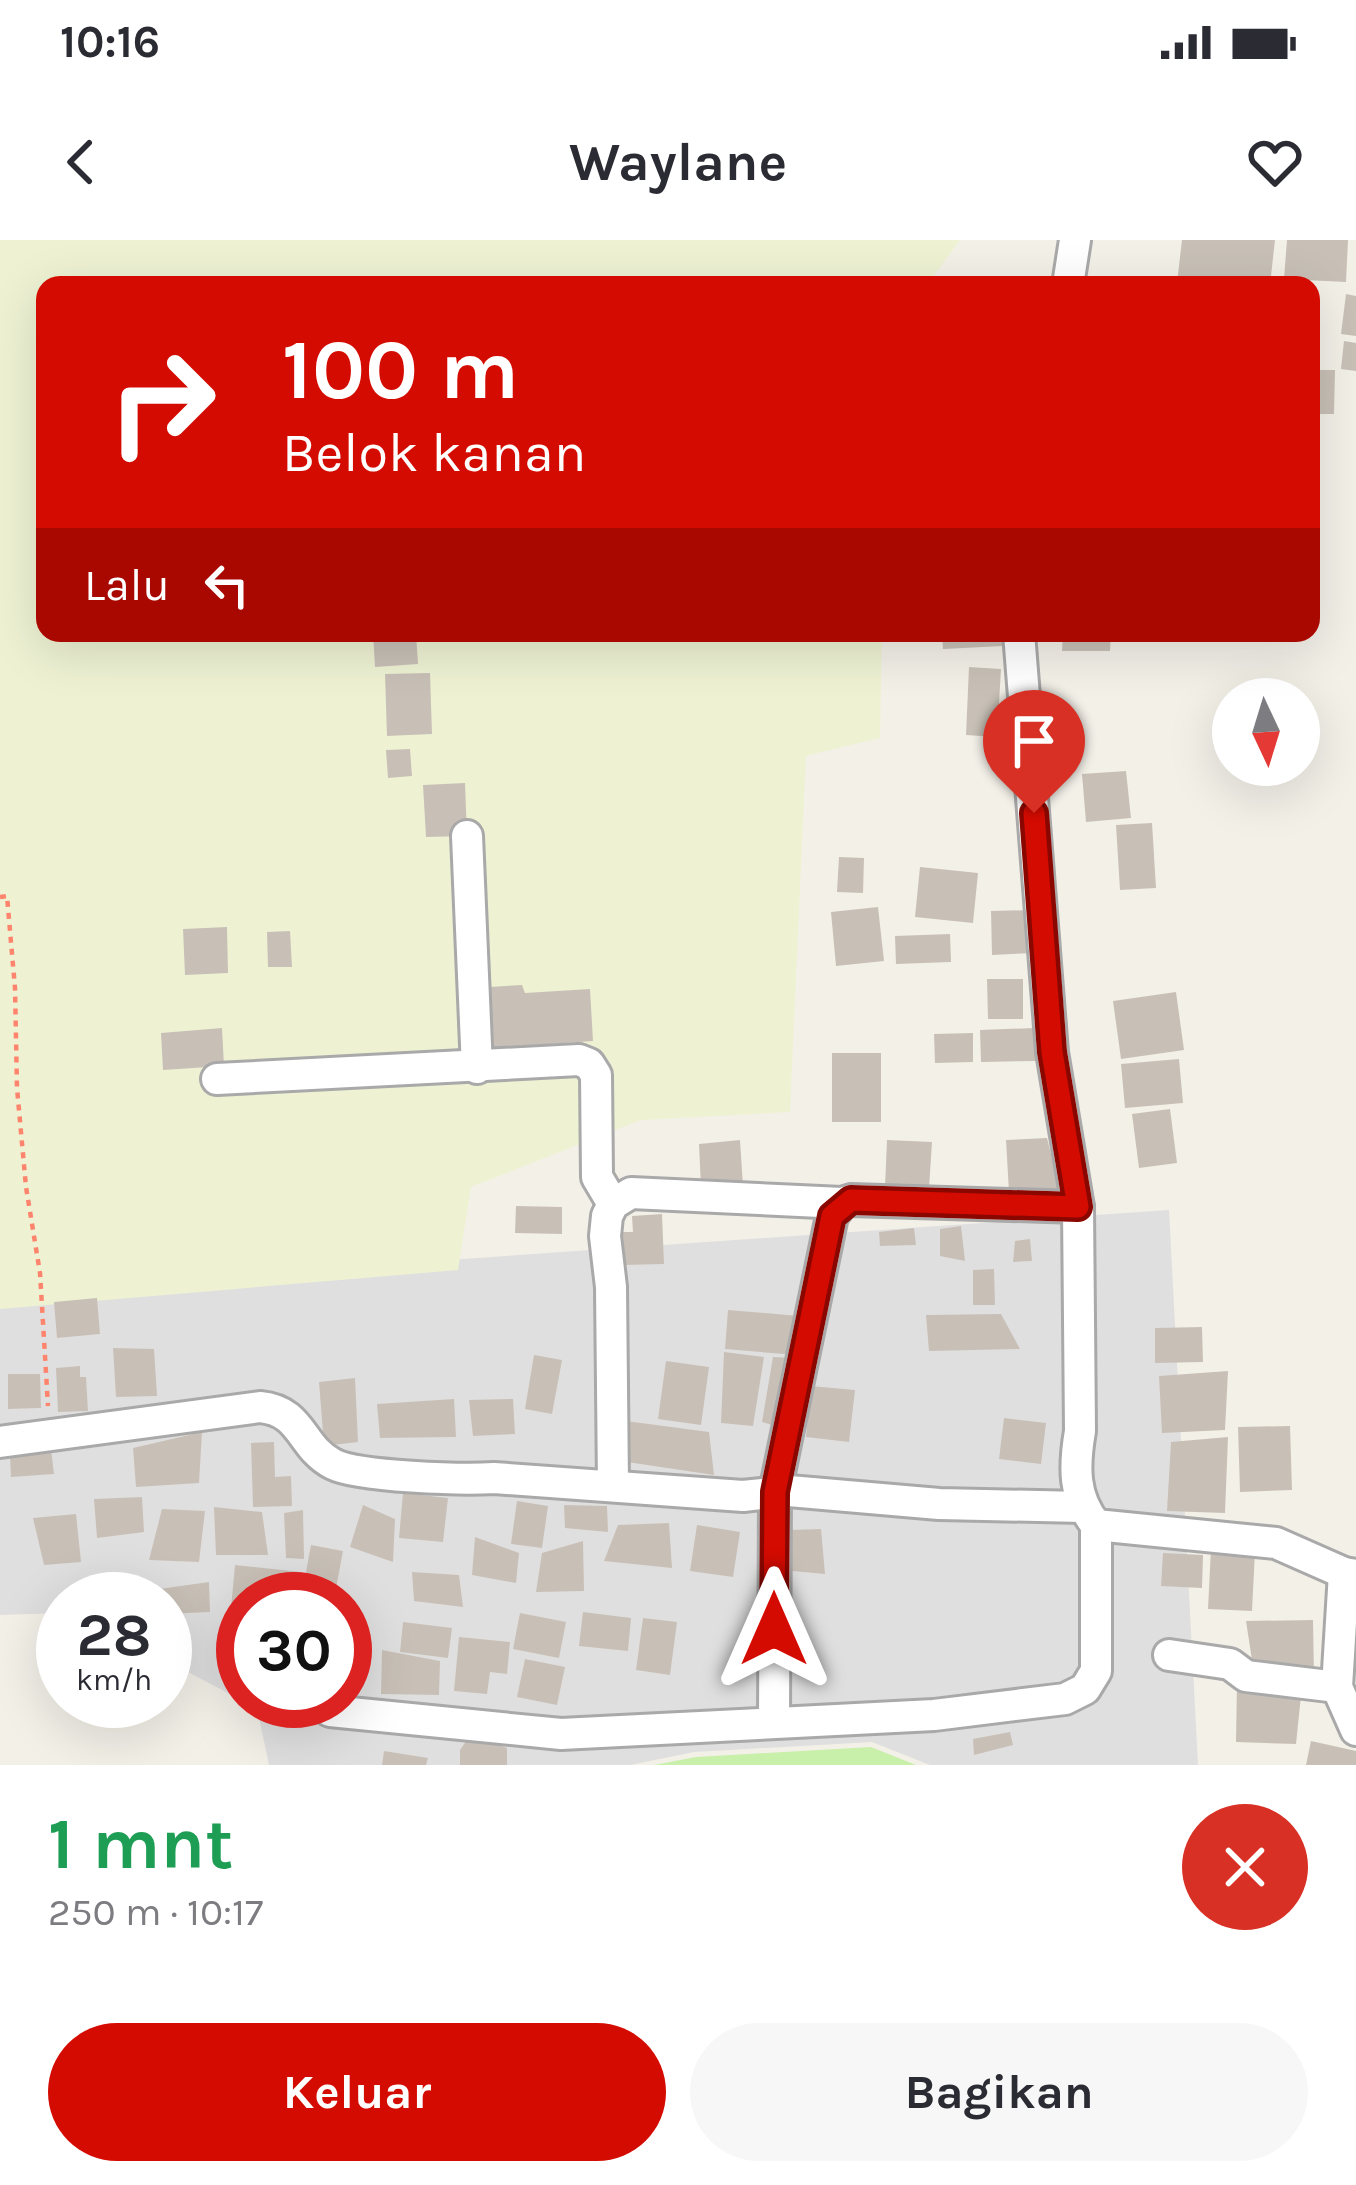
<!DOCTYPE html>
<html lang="id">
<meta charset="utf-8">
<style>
body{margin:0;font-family:Karla,sans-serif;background:#f7f7f7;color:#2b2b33;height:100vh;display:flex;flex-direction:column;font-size:45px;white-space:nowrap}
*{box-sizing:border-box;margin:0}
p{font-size:39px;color:#7c7c81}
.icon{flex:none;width:66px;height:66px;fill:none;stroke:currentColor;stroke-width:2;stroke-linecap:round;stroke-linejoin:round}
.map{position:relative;height:1525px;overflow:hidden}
.sheet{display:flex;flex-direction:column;background:#fff;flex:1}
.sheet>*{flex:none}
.guide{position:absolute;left:36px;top:36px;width:1284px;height:366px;border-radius:24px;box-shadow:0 12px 48px #0002;background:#d40b00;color:#fff;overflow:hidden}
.needle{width:78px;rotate:176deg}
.controls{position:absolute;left:1212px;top:438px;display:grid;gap:24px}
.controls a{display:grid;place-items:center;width:108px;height:108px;border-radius:50%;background:#fff;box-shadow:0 12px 48px #0002;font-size:60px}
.speed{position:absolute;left:36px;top:1332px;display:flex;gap:24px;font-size:60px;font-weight:700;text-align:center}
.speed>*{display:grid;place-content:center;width:156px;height:156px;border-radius:50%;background:#fff;box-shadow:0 12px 48px #0002;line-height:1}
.speed small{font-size:30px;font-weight:400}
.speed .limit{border:18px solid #d22;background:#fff;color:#111}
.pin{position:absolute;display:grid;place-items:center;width:102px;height:102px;color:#fff;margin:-123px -51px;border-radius:50% 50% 50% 0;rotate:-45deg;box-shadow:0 0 12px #0007}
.pin .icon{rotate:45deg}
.me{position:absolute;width:132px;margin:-66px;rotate:0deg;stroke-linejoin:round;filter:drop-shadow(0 0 9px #0008)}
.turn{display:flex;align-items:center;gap:42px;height:252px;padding:0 48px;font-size:54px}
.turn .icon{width:156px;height:156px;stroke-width:2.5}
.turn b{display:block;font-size:84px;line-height:102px}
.then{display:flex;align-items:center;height:114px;padding:0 48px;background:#0003;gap:24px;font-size:45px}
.round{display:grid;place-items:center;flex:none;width:126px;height:126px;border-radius:63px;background:#f7f7f7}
.summary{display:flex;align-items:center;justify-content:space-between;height:204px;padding:0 48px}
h1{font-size:72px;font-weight:700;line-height:90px;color:#1e9e55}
.primary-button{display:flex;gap:24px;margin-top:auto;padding:24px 48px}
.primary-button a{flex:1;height:138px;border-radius:72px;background:#d40b00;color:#fff;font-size:48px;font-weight:700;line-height:138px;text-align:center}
.primary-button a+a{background:#f7f7f7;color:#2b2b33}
.status{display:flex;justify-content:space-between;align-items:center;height:84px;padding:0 60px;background:#fff;direction:ltr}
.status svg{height:33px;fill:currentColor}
header{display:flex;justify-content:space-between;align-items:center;height:156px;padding:0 48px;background:#fff;font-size:54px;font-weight:700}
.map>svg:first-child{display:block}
.residential{fill:#e0dfdf}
.farmland{fill:#eef2d3}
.grass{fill:#c9f0ab}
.building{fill:#c8c0b7}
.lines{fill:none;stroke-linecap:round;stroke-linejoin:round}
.minor-casing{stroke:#a9a9a9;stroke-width:36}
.path{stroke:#ff846d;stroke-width:4.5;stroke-dasharray:6 6;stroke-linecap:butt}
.minor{stroke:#fff;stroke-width:30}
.route-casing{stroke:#8a0700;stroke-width:30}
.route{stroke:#d40b00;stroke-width:21}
</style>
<div class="status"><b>10:16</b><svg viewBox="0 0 49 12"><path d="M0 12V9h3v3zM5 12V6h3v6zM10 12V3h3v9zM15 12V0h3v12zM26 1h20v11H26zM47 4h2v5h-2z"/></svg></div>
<header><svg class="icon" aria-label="back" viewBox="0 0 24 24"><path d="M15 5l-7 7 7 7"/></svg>Waylane<svg class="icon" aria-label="heart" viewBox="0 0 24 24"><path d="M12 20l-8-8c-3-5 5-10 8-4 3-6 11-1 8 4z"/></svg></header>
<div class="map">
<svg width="1356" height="1525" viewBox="0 0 1356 1525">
<rect width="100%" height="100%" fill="#f3f0e8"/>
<polygon class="residential" points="1169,970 1198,1525 930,1525 872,1502 694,1512 630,1525 269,1525 257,1468 243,1461 345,1461 345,1359 243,1359 243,1461 165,1420 165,1359 63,1359 63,1373 0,1375 0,1051"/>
<polygon class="farmland" points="0,0 960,0 927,45 45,45 45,393 882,393 880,498 806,516 790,872 641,880 471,947 458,1030 0,1069"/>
<polygon class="grass" points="871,1507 916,1525 654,1525 696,1517"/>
<g class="building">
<polygon points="1182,0 1275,0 1270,45 1177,43"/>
<polygon points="1287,0 1348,0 1346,42 1284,39"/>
<polygon points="1346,54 1356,56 1356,96 1341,94"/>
<polygon points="1344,101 1356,103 1356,131 1341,129"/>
<polygon points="1311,130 1335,130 1334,174 1311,174"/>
<polygon points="373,393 416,393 418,424 375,427"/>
<polygon points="942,393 1002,393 1003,406 943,409"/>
<polygon points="1063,393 1111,393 1110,411 1062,411"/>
<polygon points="969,427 1001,429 997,497 966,495"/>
<polygon points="430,433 432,494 387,496 385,434"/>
<polygon points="410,509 412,536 388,538 386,510"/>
<polygon points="1126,531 1131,578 1086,582 1082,534"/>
<polygon points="465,543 467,596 426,597 423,545"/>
<polygon points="1152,583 1156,648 1120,650 1116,585"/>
<polygon points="839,617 864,618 863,653 837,652"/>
<polygon points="920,627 978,633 973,683 915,677"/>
<polygon points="878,667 884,721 836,726 831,672"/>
<polygon points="1032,670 1034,713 992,715 991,671"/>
<polygon points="227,687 228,733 185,735 183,689"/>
<polygon points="290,691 292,727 268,727 267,692"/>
<polygon points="950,694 951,722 896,724 895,696"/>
<polygon points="987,739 1023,739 1023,779 988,779"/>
<polygon points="522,745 525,753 590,749 593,801 493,808 489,747"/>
<polygon points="1176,752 1184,810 1121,819 1113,761"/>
<polygon points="222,788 224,826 163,830 161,793"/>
<polygon points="1035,788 1036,821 981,822 980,790"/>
<polygon points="973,793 973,822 935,823 934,794"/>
<rect x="832" y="813" width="49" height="69"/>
<polygon points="1179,819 1183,863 1125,868 1121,824"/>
<polygon points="1170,869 1177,923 1139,928 1132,874"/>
<polygon points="1047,898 1061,955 1009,952 1006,900"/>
<polygon points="740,900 743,946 701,947 699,904"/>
<polygon points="887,900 932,902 929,949 885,947"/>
<polygon points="516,966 562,967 562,994 515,993"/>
<polygon points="662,974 664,1024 624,1025 622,992 633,992 632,976"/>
<polygon points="961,986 965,1021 940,1016 940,989"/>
<polygon points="914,988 916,1005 880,1006 879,992"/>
<polygon points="1030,999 1032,1021 1013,1022 1015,1001"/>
<polygon points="994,1029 995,1065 973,1065 973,1030"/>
<polygon points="97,1058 100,1094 57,1098 54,1062"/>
<polygon points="728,1070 799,1076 796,1115 725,1109"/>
<polygon points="1001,1074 1020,1109 929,1111 926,1075"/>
<polygon points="1202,1087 1203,1122 1155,1123 1155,1088"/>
<polygon points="113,1108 154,1109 157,1156 116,1157"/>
<polygon points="724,1112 764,1117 753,1186 721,1183"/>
<polygon points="534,1115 562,1120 552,1174 525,1169"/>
<polygon points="773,1117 794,1118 779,1187 762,1182"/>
<polygon points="666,1121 709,1127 701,1185 658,1179"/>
<polygon points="80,1126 80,1137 86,1137 88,1171 58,1172 56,1128"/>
<polygon points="1228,1131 1225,1190 1162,1193 1159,1136"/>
<polygon points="8,1134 40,1134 41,1168 8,1169"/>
<polygon points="355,1138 358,1202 324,1206 319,1142"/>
<polygon points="811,1146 855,1150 849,1202 806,1197"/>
<polygon points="454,1159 456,1197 380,1198 377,1164"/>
<polygon points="513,1159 515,1194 473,1196 469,1160"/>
<polygon points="1004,1178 1046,1183 1041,1224 999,1219"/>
<polygon points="626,1181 709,1192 714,1235 627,1222"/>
<polygon points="1290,1186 1292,1250 1240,1252 1238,1187"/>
<polygon points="202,1192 199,1243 136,1247 133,1208"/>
<polygon points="1228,1197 1225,1273 1167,1271 1171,1202"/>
<polygon points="50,1201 54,1234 11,1237 10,1216"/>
<polygon points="274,1202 275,1237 291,1236 292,1266 253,1267 251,1203"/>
<polygon points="403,1253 448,1258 443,1302 399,1298"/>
<polygon points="142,1257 144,1292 97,1298 94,1259"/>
<polygon points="517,1261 548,1266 542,1308 511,1304"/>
<polygon points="363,1265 395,1279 393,1322 350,1307"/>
<polygon points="564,1265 607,1266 608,1292 565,1288"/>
<polygon points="214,1267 262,1272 268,1315 216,1315"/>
<polygon points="162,1269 205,1271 199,1322 149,1320"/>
<polygon points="303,1270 304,1319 286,1318 284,1273"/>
<polygon points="76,1274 81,1322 44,1325 33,1278"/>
<polygon points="669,1283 672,1328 604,1321 618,1285"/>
<polygon points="697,1285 740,1292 733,1337 690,1331"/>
<polygon points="821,1289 825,1334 792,1331 789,1290"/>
<polygon points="475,1297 519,1313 516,1343 472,1335"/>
<polygon points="583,1301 584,1351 536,1352 542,1313"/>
<polygon points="311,1305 343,1311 334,1359 301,1359"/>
<polygon points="1211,1309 1255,1311 1252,1371 1208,1369"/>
<polygon points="1163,1313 1203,1315 1202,1348 1161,1346"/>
<polygon points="235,1325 301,1332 299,1359 243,1359 243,1369 231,1368"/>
<polygon points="412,1332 459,1335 463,1367 414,1361"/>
<polygon points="209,1342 210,1372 165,1374 165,1359 160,1359 159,1349"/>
<polygon points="583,1372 631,1378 628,1411 579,1406"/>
<polygon points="520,1373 566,1382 559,1418 513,1409"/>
<polygon points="643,1378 677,1382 670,1435 636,1430"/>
<polygon points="1313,1380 1314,1435 1254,1433 1246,1381"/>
<polygon points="403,1382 452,1388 448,1418 400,1412"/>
<polygon points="345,1388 360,1389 358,1415 345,1414"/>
<polygon points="459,1397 510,1402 507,1434 490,1432 487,1454 454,1451"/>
<polygon points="382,1410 440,1421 439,1455 381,1454"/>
<polygon points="525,1419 565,1427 557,1465 517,1457"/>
<polygon points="1237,1443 1302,1446 1296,1504 1236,1502"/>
<polygon points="1010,1492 1013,1505 974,1515 973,1499"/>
<polygon points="471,1494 496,1495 496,1504 507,1508 507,1525 460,1525 460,1510"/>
<polygon points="1311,1501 1356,1511 1356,1525 1306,1525"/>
<polygon points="384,1511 428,1518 426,1525 382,1525"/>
</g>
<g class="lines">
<g class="minor-casing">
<g id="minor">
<polyline points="1068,45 1075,0"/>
<path d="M 1019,393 L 1052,812 L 1078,967 L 1080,1191 C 1074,1226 1073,1257 1096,1285 L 1276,1303 L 1344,1333 L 1356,1335"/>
<polyline points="467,596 477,828"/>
<polyline points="217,839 579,820 589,824 596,835 597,937 613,964"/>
<path d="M 0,1202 L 260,1167 C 303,1171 300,1207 333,1224 C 358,1237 464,1240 494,1238 L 743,1256 L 789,1251 L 939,1264 L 1083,1267"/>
<polyline points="613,1246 611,1047 605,996 607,976 613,964 631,953 842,963"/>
<polyline points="1344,1333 1337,1447 1356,1490"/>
<polyline points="1169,1415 1230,1424 1246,1436 1337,1447"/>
<polyline points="330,1471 561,1494 934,1475 1065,1459 1085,1449 1096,1431 1096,1285"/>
<polyline points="774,1481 775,1252 832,976 842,963 851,960 1078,967"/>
</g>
</g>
<polyline class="path" points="0,657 7,656 15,748 17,848 26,947 40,1033 48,1166"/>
<use href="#minor" class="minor"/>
</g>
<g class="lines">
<g class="route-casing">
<polyline id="route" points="774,1389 775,1252 832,976 851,960 1078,967 1052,812 1034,573"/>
</g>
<use href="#route" class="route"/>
</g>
</svg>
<div class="controls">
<a><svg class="needle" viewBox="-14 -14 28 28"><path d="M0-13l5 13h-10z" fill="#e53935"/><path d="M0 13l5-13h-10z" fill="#7c7c81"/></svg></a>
</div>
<div class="speed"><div>28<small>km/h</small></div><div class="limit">30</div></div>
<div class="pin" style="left:1034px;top:573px;background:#d93025"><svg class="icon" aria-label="arrive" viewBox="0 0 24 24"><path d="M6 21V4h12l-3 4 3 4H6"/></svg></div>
<svg class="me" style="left:774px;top:1389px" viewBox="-20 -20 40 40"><path d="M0-17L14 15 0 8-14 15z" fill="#d40b00" stroke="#fff" stroke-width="4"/></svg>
<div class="guide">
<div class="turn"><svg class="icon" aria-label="right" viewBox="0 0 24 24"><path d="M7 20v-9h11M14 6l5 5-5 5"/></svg><div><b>100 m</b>Belok kanan</div></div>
<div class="then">Lalu<svg class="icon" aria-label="left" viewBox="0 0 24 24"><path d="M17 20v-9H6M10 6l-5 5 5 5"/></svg></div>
</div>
</div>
<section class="sheet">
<div class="summary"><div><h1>1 mnt</h1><p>250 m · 10:17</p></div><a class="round" style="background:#d93025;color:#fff"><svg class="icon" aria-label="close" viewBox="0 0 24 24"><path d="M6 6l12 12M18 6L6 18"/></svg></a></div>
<div class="primary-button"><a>Keluar</a><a>Bagikan</a></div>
</section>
